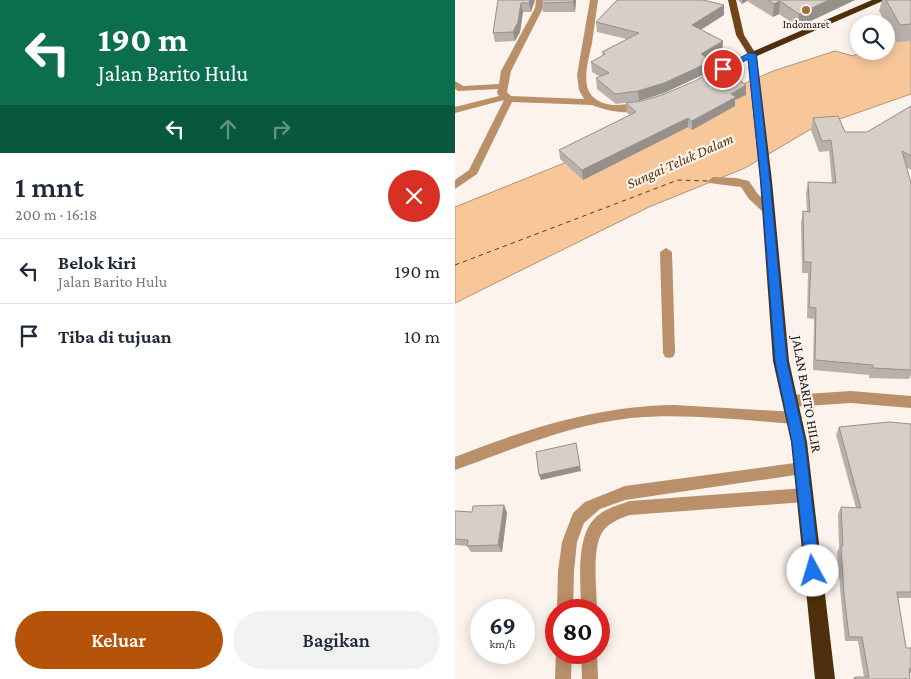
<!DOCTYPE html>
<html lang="id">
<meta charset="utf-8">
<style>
body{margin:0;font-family:"Crimson Pro",serif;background:#f2f2f3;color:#1f2937;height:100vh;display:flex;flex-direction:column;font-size:19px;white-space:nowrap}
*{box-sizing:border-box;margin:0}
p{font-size:16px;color:#747a83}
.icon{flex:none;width:28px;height:28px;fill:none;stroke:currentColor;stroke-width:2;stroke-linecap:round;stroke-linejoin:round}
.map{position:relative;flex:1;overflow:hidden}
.details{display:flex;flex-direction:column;background:#fff;width:455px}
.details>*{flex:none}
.banner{background:#0b6e4f;color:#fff;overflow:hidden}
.buttons{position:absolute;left:395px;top:15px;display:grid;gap:10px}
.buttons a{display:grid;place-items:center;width:45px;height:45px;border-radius:50%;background:#fff;box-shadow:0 2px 12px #0003;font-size:25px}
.speed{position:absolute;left:15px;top:599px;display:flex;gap:10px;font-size:25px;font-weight:700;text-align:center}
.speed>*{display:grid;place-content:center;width:65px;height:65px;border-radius:50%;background:#fff;box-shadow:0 2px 12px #0003;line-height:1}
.speed small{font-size:12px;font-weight:400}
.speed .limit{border:8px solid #d22;background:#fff;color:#111}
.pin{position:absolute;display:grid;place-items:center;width:42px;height:42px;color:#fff;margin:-21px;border:2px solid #fff;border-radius:50%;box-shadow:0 1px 5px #0007}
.me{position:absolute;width:55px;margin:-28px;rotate:354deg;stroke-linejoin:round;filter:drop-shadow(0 0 4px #0008)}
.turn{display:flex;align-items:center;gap:18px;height:105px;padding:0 15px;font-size:22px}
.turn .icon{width:65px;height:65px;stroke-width:2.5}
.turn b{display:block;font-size:35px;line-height:42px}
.lanes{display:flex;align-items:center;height:48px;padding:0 15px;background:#0003;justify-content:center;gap:25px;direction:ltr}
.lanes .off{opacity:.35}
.round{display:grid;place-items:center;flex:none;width:52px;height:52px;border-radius:26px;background:#f2f2f3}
.headline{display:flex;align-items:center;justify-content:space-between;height:85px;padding:0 15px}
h1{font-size:30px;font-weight:600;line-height:38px}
.cta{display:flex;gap:10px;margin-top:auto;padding:10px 15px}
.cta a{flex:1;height:58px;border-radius:30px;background:#b45309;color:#fff;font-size:20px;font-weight:600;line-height:58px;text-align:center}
.cta a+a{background:#f2f2f3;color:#1f2937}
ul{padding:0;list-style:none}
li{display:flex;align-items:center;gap:15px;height:65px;padding:0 15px;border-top:1px solid #e0e1e3}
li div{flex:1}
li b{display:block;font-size:19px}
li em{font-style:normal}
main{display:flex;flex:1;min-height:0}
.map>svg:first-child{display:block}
.water{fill:#f7c79a;stroke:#b49272}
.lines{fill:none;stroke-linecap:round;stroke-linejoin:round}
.ferry{stroke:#60390c;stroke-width:1;stroke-dasharray:4.5 4;stroke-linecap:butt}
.minor{fill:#b9906a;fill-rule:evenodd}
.major{fill:#6f4518;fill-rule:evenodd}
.highway{fill:#4d2f0d;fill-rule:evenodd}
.wall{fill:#b8b1ab}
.shaded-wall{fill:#96908b}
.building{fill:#d6cec7;stroke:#96908b}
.route{fill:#1a73e8;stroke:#114b97}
.poi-dot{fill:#a96e2f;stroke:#fbf3ec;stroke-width:2}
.labels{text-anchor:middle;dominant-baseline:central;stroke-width:4.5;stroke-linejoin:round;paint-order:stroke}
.far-poi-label{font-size:11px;fill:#191614;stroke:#fbf3ec}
.street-label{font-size:14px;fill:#191614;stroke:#fbf3ec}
.water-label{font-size:15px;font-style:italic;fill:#60390c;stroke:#fbf3ec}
</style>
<main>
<section class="details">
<div class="banner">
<div class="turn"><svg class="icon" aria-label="left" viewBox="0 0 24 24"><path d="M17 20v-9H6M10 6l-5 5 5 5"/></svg><div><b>190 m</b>Jalan Barito Hulu</div></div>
<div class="lanes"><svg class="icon" aria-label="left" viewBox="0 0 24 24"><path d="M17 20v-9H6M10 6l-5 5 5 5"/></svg><svg class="icon off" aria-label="ahead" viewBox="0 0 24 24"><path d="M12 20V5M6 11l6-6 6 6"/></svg><svg class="icon off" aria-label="right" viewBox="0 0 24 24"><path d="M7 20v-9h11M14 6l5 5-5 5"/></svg></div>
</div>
<div class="headline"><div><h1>1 mnt</h1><p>200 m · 16:18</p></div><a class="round" style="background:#d93025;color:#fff"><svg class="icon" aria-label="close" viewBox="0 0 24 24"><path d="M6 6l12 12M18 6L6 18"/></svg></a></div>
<ul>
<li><svg class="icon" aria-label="left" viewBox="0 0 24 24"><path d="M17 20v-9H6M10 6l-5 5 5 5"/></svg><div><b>Belok kiri</b><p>Jalan Barito Hulu</p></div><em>190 m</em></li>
<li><svg class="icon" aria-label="arrive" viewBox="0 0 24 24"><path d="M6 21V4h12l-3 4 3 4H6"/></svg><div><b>Tiba di tujuan</b></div><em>10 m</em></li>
</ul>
<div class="cta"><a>Keluar</a><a>Bagikan</a></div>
</section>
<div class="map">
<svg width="456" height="679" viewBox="0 0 456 679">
<rect width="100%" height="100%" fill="#fbf3ec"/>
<polygon class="water" points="456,29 456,94 356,129 290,168 194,207 0,303 0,207 107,164 318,71 380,51 398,56 407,51 431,51 431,40"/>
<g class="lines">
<polyline class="ferry" points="0,265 223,180 253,181"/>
<g class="minor">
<path d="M 81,0 L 89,0 L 88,8 L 56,71 L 52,92 L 56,96 L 129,99 L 124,90 L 122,75 L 135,0 L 143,0 C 141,14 139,29 137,43 C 132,67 120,101 158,105 C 167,106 185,100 192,106 C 179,117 151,111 137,105 L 57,102 L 22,174 L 0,189 L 0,180 L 14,170 L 49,100 L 0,113 L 0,107 L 44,96 L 42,93 L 43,89 L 3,91 L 0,89 L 0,81 L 8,86 L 44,84 L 46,71 L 80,8 Z"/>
<polygon points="297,51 301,54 300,56 256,79 253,80 248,77"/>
<polygon points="258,177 281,178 294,181 302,193 317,209 316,212 308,212 294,199 286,187 254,183 253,181"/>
<polygon points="211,248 217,252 220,353 218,357 214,358 210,357 208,353 205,252"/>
<polygon points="396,391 456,396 456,408 396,403 336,407 331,405 329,401 331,397 336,395"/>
<path d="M 219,405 L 340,412 L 345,414 L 347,418 L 345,422 L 340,424 C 286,420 230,413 176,418 C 114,425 58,449 0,470 L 0,457 C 71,429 142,406 219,405 Z"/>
<polygon points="347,462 352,463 354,468 352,473 347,474 170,500 145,509 129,523 122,542 119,571 118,610 102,610 103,571 107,542 118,513 130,502 170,486"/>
<path d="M 350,488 L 355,490 L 357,495 L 355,500 L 350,502 L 175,515 C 165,518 154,523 148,531 C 136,548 142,590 142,610 L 126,610 C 126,584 120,538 140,518 C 149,509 163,505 175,501 Z"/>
<polygon points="101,651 101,652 117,652 116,679 100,679"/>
<polygon points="126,652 142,652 143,679 127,679"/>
</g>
<polygon class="major" points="273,0 281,0 289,35 301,54 300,56 294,56 281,35"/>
<polygon class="highway" points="417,0 430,0 302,56 317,181 334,361 352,442 380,679 360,679 336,442 318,361 305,181 292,54"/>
</g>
<g class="wall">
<polygon points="43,0 80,0 76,12 68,12 65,32 60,41 40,42 38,33"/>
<polygon points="87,0 121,0 120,12 88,12 87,3"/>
<polygon points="283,0 400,0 343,27 324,14 318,17 292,1 287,4"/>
<polygon points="427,0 456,0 456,41 441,42 424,11"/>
<polygon points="269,15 246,30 268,41 267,51 254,59 256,71 209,93 184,101 161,104 142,89 141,78 145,77 137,72 136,62 148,56 147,52 172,39 142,32 141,22"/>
<polygon points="291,95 280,100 280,106 237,130 233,127 128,180 105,159 104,150 175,115 172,113 171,103"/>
<polygon points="456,106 456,170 451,167 456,183 456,375 454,379 414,378 414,375 358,370 359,319 352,318 353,273 347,273 346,223 348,211 352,211 351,193 353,182 377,183 374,151 364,152 356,130 358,118 390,132 412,132"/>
<polygon points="456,424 456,598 442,598 451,648 456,648 456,673 454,673 455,679 398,679 400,677 409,677 403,641 390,641 386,599 382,552 384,548 383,514 386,507 401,508 381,435 384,427"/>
<polygon points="49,505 52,513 47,552 16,552 12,546 0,545 0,511 17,512"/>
</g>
<g class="shaded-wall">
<polygon points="75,0 80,0 76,12 74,3"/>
<polygon points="119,0 121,0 120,12 118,2"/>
<polygon points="287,0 292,0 292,1 287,4"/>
<polygon points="374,0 400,0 343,27 344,14"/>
<polygon points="325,1 324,14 318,17 319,4"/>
<polygon points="66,3 68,12 65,32 60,41 58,32"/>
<polygon points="269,5 269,15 237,35 237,25"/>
<polygon points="268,41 267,51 246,64 246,54"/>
<polygon points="257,61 256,71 209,93 184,101 183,91"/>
<polygon points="291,85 291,95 280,100 280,106 237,130 237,121 276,94"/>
<polygon points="233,118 233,127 128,180 127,170"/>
<polygon points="121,443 126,471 86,480 84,475"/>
<polygon points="49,505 52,513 47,552 43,545"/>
</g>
<g class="building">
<polygon points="43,0 75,0 74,3 66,3 63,22 58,32 38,33"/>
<polygon points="87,0 119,0 118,2 87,3"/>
<polygon points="162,0 248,0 269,5 237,25 268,41 246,54 257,61 209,83 183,91 160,94 141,78 154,73 136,62 150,54 147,52 184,33 141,22"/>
<polygon points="313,0 374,0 344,14 325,1 319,4"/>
<polygon points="431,0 456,0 456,24 445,25"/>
<polygon points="265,67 291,85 276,94 281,97 237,121 233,118 127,170 104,150 181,112 171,103 187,101 207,95 240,81"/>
<polygon points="456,106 456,156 447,151 456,183 456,370 418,368 418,365 360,360 361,308 354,307 356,262 349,262 348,211 355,212 353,182 381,183 376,140 367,141 358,118 383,116 390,132 412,132"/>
<polygon points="434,422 456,424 456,592 442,592 451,648 456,648 456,669 454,669 455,679 400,679 400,677 414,677 407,637 394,637 389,594 386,546 388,546 386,507 406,508 384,427"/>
<polygon points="121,443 125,466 84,475 81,452"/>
<polygon points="49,505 43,545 12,546 13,540 0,539 0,511 17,512 18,506"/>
</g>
<polygon class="route" points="294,53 301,54 315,181 332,361 350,442 365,571 363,576 358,578 353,576 351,571 337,442 320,361 306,181 293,59 271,71 264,69"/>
<circle class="poi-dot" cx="351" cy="10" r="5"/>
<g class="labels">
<g class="far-poi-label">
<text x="351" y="24">Indomaret</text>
</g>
<g class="street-label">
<text transform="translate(352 394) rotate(80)">JALAN BARITO HILIR</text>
</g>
<g class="water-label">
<text transform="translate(225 161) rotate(-24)">Sungai Teluk Dalam</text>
</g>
</g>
</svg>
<div class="buttons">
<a><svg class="icon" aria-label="search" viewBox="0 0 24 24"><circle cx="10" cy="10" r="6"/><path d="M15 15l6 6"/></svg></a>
</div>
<div class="speed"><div>69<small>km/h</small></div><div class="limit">80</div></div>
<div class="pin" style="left:268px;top:69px;background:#d93025"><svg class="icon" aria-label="arrive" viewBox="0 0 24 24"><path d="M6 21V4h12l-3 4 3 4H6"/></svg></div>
<svg class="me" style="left:358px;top:571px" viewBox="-20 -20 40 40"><circle r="19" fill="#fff"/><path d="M0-13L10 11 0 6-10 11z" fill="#1a73e8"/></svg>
</div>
</main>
